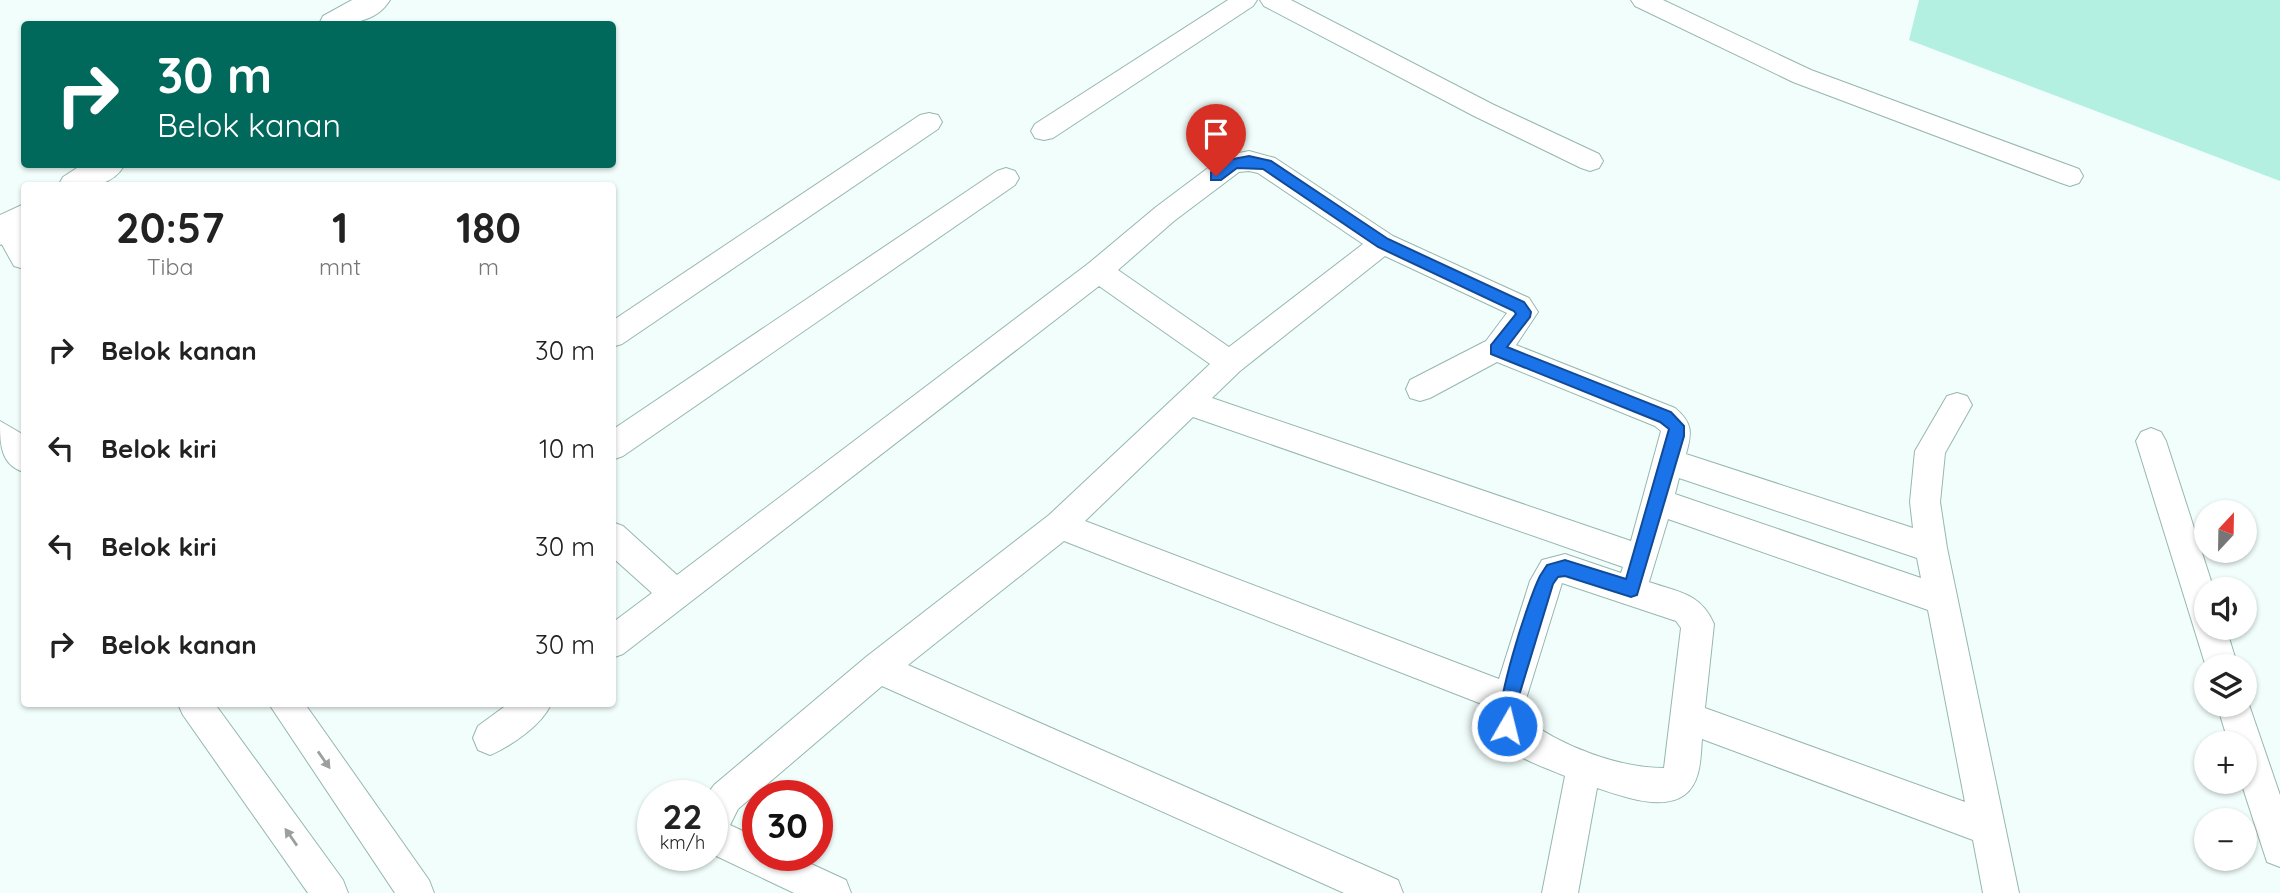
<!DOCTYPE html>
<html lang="id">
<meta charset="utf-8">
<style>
body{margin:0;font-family:Quicksand,sans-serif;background:#f2f2f2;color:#222;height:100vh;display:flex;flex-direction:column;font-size:26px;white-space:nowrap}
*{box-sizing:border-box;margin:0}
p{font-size:23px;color:#767676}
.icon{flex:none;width:38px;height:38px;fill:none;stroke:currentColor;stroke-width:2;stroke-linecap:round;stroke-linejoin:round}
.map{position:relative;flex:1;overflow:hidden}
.drawer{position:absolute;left:21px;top:182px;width:595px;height:525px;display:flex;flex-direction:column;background:#fff;border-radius:7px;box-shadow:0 2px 5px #0004}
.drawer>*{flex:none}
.banner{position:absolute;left:21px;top:21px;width:595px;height:147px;border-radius:7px;box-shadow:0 2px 5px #0004;background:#00695c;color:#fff;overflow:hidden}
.needle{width:46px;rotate:22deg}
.controls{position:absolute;left:2194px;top:500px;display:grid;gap:14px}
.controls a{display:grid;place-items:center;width:63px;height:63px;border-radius:50%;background:#fff;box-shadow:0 2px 5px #0004;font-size:35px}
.speed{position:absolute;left:637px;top:780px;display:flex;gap:14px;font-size:35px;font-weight:700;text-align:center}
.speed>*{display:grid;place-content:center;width:91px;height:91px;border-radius:50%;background:#fff;box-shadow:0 2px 5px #0004;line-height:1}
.speed small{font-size:18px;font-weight:400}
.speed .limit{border:10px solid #d22;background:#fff;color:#111}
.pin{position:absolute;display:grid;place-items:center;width:60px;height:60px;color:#fff;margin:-72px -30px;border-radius:50% 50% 50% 0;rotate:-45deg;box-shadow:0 0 7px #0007}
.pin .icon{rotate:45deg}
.me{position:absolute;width:77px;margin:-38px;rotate:8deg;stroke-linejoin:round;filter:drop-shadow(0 0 5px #0008)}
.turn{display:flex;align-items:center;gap:24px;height:147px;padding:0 21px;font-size:32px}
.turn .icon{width:91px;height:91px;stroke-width:2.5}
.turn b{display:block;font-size:49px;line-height:60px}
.eta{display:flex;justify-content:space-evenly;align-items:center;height:119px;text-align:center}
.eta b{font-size:42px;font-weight:700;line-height:49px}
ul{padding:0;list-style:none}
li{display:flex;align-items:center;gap:21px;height:98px;padding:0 21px}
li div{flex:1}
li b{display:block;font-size:26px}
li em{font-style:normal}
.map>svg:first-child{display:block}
.green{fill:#b3f0e2}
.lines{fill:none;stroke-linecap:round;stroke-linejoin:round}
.street-casing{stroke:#96b7af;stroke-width:2}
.secondary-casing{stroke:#96b7af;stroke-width:2}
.street{fill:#fff;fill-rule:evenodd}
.secondary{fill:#fff;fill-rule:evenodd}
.oneway{fill:#9ba09f}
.route{fill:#1a73e8;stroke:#114b97;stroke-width:2}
</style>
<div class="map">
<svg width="2280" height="893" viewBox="0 0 2280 893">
<rect width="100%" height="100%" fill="#f1fefb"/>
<polygon class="green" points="1919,0 2280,0 2280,181 1909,40"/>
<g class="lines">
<g class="street-casing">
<g id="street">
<polygon points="1228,0 1257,0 1253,6 1053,138 1044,140 1035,138 1031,131 1035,124"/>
<polygon points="1260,0 1291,0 1492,104 1599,154 1603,161 1599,168 1590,171 1581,168 1474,116 1264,6"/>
<polygon points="1631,0 1663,0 1811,70 2079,169 2083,176 2079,183 2070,186 2061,183 1793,82 1635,6"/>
<polygon points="929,113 938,115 942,122 938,129 622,344 612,347 612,321 920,115"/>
<path d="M 1249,151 L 1275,158 L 1393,236 L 1529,298 L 1538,312 L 1516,345 L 1675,408 C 1693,423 1692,433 1686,454 L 1913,528 L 1910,502 L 1915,451 L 1947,396 L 1957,393 L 1967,396 L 1972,405 L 1945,453 L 1940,502 L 1947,548 L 2019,893 L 1983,893 L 1973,840 L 1702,739 C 1701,750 1701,763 1698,773 C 1686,820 1630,799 1597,788 L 1578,893 L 1542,893 L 1565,776 C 1544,767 1506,755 1494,735 C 1489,726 1491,718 1492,708 L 1064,541 L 908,665 L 1398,880 L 1403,893 L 1344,893 L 882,686 L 738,809 L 730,825 L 758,838 L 758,856 L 794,856 L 846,880 L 851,893 L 794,893 L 712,854 L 712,796 L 706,796 L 714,785 L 866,657 L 1049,515 L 1210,364 L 1099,286 L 623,654 L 612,658 L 612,623 L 652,593 L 612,557 L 612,522 L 623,526 L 677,575 L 1089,263 L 1156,207 L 1224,156 ZM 1249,171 L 1258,173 L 1363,244 L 1229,347 L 1118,270 L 1174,221 L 1239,172 ZM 1385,256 L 1507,313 L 1486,341 L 1410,380 L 1406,389 L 1410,398 L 1420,401 L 1430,398 L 1497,362 L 1655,426 L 1661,431 L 1631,541 L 1212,398 L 1240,371 ZM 1193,417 L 1623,567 L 1621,573 L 1565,554 L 1542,560 L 1530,581 L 1499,679 L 1085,521 ZM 1679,478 L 1917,558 L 1921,578 L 1675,494 ZM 1668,519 L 1928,610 L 1965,802 L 1705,708 L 1714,624 C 1701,593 1678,592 1649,582 ZM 1562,583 L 1676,621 L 1681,628 L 1664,768 C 1618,768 1561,746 1524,718 L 1526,699 Z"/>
<polygon points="1006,168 1015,171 1019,178 1015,185 623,456 612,460 612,430 997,171"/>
<polygon points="6,218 15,221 24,236 24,269 14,266 0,241 0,220"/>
<path d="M 0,421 L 24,435 L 24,472 C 0,465 0,443 0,421 Z"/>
<polygon points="2151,428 2161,432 2166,441 2214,590 2207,590 2207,628 2226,628 2238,667 2207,667 2207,670 2206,667 2136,441 2141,432"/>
<polygon points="2245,693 2280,795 2280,867 2267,862 2241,782 2245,782 2245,744 2229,744 2217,705 2245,705"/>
<polygon points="178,704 215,704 343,880 348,893 308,893 183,715"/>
<polygon points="269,704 305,704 429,880 434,893 395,893"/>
<path d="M 508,704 L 551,704 C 542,725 511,746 490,755 L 478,750 L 473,738 L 478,726 Z"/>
</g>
</g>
<g class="secondary-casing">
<g id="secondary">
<path d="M 352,0 L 390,0 C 375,25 345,24 319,24 L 323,16 Z"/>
<path d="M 83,164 L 125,164 C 111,190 84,186 58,186 L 63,177 Z"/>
<polygon points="24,204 24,234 0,245 0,215"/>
</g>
</g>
<use href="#street" class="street"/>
<use href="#secondary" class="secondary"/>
</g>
<defs><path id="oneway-solid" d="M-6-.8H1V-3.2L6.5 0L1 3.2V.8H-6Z" transform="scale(1.75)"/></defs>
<g class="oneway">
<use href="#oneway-solid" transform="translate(324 760) rotate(55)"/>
<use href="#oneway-solid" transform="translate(291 837) rotate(-125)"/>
</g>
<path class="route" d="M 1249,156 L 1271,161 L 1388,239 L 1524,302 L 1531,312 L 1530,317 L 1507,347 L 1671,412 L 1684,426 L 1684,436 L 1637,595 L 1631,597 L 1565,576 L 1558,577 L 1553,584 L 1518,699 L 1513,732 L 1507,735 L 1501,732 C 1492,711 1528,600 1540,576 L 1547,565 L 1565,560 L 1626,579 L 1669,429 L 1660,422 L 1491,354 L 1491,345 L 1516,314 L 1514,311 L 1378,247 L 1263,169 L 1237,168 L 1221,180 L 1211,180 L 1211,172 L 1228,160 Z"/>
</svg>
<div class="controls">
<a><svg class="needle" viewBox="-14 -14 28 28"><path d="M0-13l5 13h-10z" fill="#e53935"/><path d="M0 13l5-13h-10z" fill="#767676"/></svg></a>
<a><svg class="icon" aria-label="sound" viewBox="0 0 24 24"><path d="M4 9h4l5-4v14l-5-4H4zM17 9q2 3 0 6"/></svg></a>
<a><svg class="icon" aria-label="layers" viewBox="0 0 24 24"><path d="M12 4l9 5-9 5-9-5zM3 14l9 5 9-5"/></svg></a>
<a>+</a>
<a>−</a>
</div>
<div class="speed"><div>22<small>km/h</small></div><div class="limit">30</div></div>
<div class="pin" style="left:1216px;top:176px;background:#d93025"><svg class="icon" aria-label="arrive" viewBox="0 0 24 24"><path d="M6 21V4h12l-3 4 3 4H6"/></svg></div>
<svg class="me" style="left:1507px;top:726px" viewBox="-20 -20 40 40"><circle r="17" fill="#1a73e8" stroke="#fff" stroke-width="3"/><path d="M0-11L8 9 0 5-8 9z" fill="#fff"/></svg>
<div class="banner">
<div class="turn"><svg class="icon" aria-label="right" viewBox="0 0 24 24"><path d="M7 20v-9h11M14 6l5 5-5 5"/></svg><div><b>30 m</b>Belok kanan</div></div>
</div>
<section class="drawer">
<div class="eta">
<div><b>20:57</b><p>Tiba</p></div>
<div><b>1</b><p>mnt</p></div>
<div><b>180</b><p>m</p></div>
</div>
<ul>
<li><svg class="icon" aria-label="right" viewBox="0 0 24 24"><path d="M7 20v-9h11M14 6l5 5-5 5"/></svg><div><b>Belok kanan</b></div><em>30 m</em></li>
<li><svg class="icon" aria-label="left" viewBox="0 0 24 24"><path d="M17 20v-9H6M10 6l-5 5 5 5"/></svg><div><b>Belok kiri</b></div><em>10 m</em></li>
<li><svg class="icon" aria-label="left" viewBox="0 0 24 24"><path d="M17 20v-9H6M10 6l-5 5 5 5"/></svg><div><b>Belok kiri</b></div><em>30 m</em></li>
<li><svg class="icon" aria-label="right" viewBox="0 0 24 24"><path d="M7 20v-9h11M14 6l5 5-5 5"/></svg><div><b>Belok kanan</b></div><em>30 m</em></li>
</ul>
</section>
</div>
